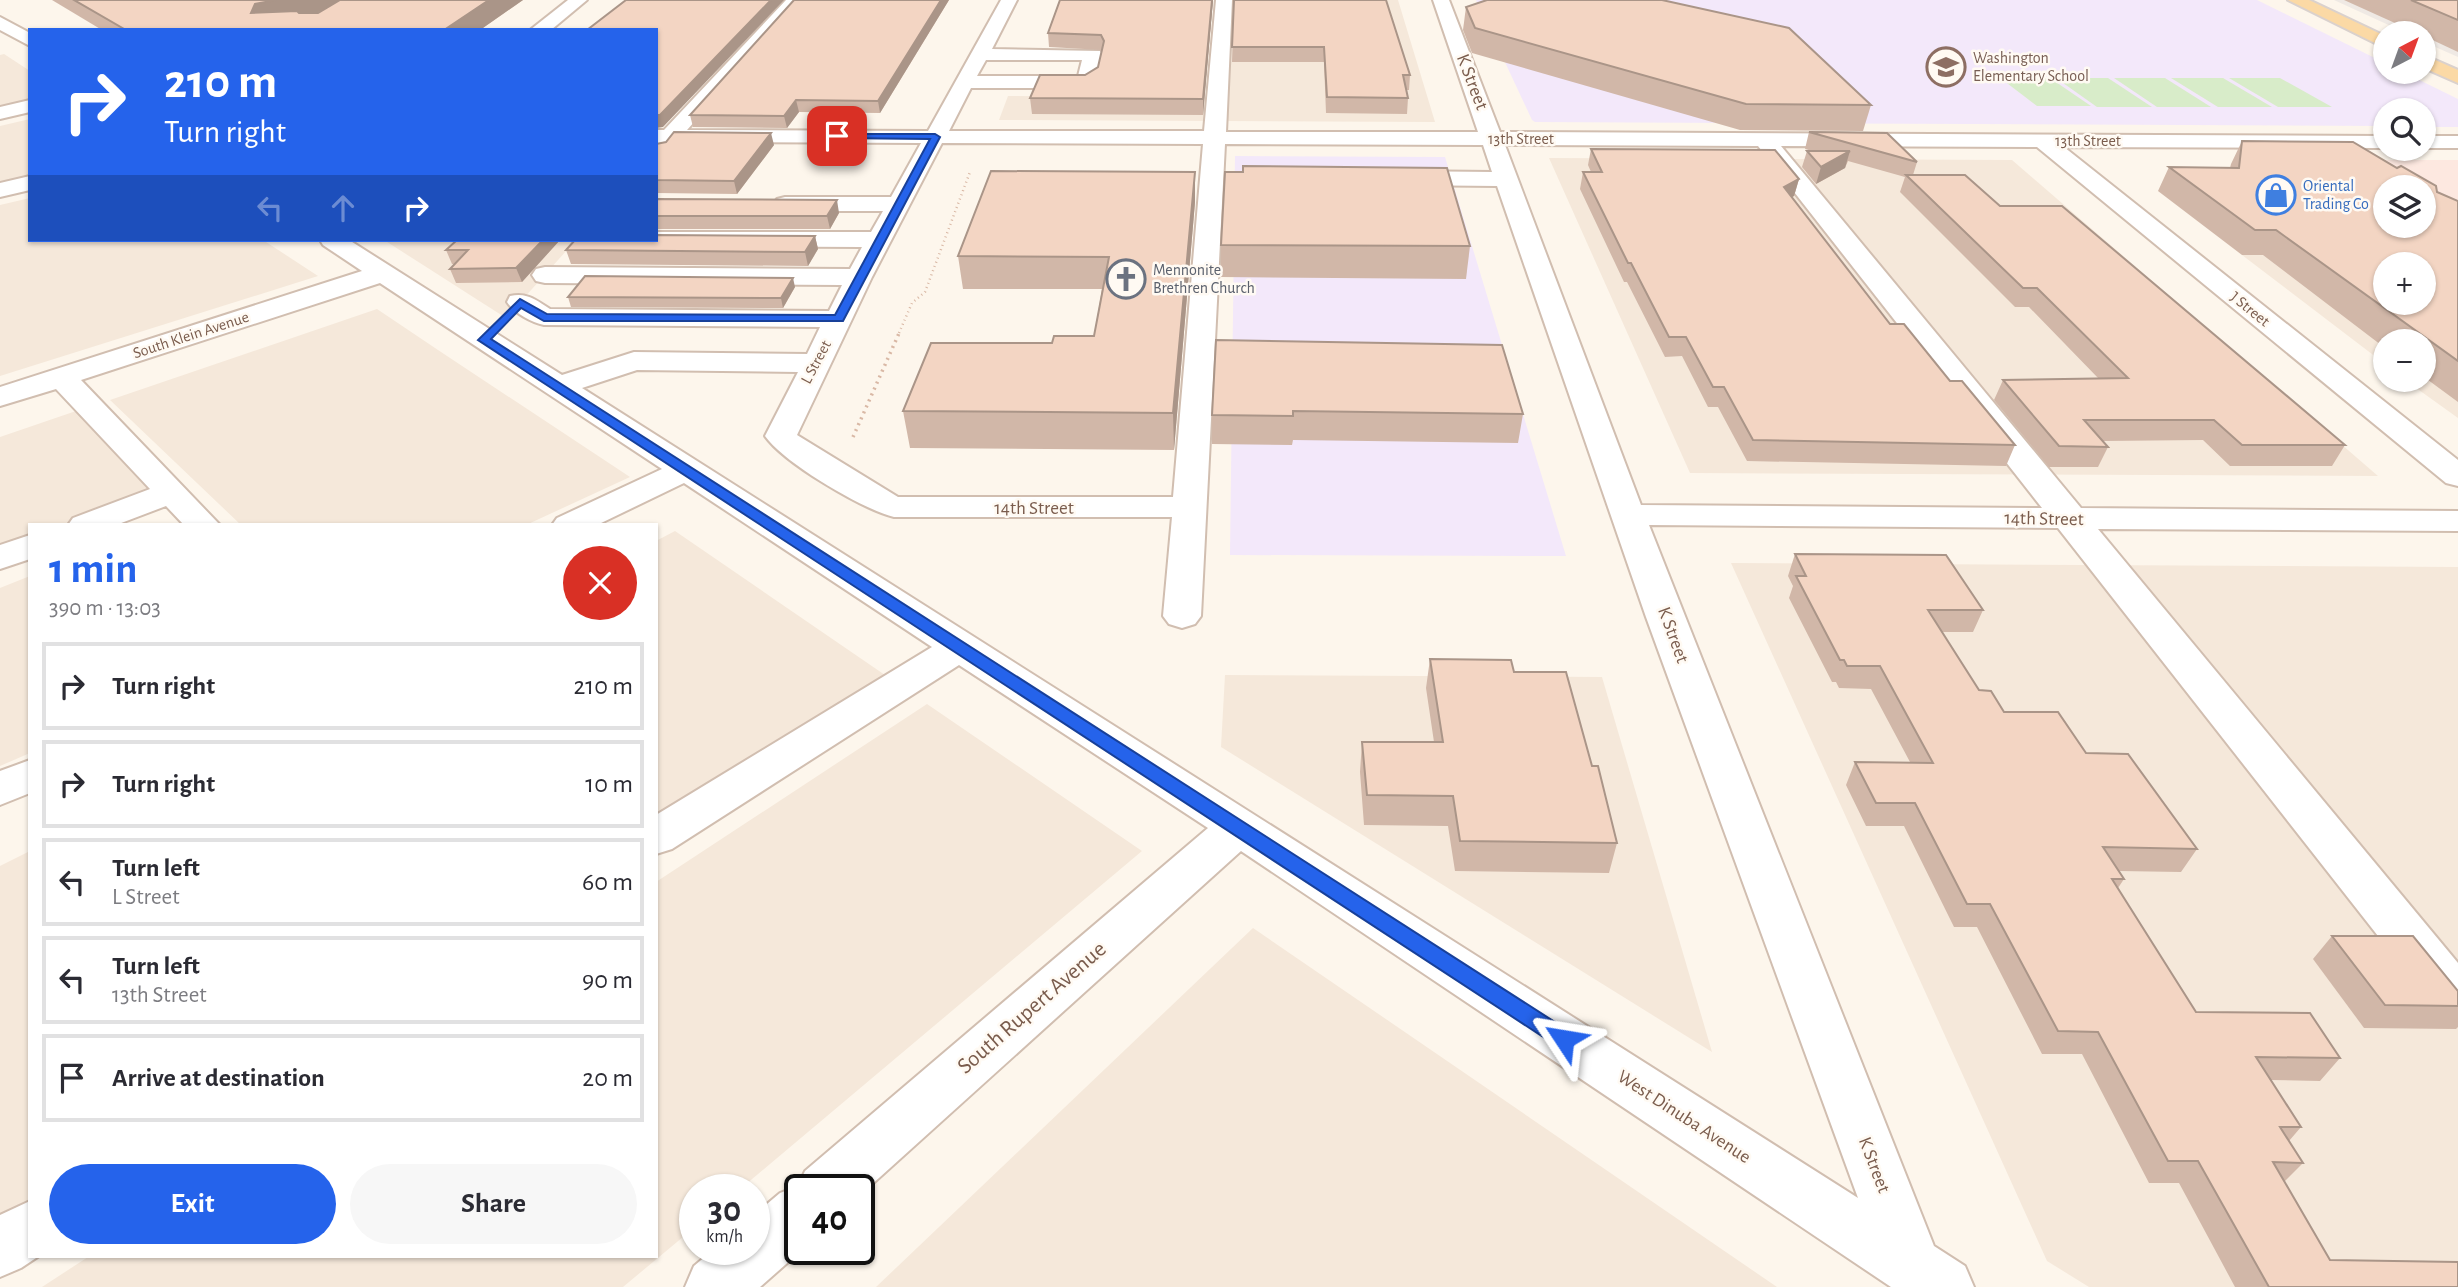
<!DOCTYPE html>
<meta charset="utf-8">
<style>
body{margin:0;font-family:"Alegreya Sans",sans-serif;background:#f7f7f7;color:#2b2b33;height:100vh;display:flex;flex-direction:column;font-size:26px;white-space:nowrap}
*{box-sizing:border-box;margin:0}
p{font-size:23px;color:#7c7c81}
.icon{flex:none;width:38px;height:38px;fill:none;stroke:currentColor;stroke-width:2;stroke-linecap:round;stroke-linejoin:round}
.map{position:relative;flex:1;overflow:hidden}
.details{position:absolute;left:28px;top:523px;width:630px;height:735px;display:flex;flex-direction:column;background:#fff;border-radius:0px;box-shadow:0 2px 5px #0004}
.details>*{flex:none}
.hud{position:absolute;left:28px;top:28px;width:630px;height:214px;border-radius:0px;box-shadow:0 2px 5px #0004;background:#2563eb;color:#fff;overflow:hidden}
.needle{width:46px;rotate:41deg}
.fabs{position:absolute;left:2373px;top:21px;display:grid;gap:14px}
.fabs a{display:grid;place-items:center;width:63px;height:63px;border-radius:50%;background:#fff;box-shadow:0 2px 5px #0004;font-size:35px}
.speed{position:absolute;left:679px;top:1174px;display:flex;gap:14px;font-size:35px;font-weight:700;text-align:center}
.speed>*{display:grid;place-content:center;width:91px;height:91px;border-radius:50%;background:#fff;box-shadow:0 2px 5px #0004;line-height:1}
.speed small{font-size:18px;font-weight:400}
.speed .limit{border:4px solid #111;border-radius:10px;background:#fff;color:#111}
.pin{position:absolute;display:grid;place-items:center;width:60px;height:60px;color:#fff;margin:-30px;border-radius:14px;box-shadow:0 4px 10px #0006}
.me{position:absolute;width:77px;margin:-38px;rotate:303deg;stroke-linejoin:round;filter:drop-shadow(0 0 5px #0008)}
.turn{display:flex;align-items:center;gap:24px;height:147px;padding:0 21px;font-size:32px}
.turn .icon{width:91px;height:91px;stroke-width:2.5}
.turn b{display:block;font-size:49px;line-height:60px}
.lanes{display:flex;align-items:center;height:66px;padding:0 21px;background:#0003;justify-content:center;gap:35px;direction:ltr}
.lanes .off{opacity:.35}
.round{display:grid;place-items:center;flex:none;width:74px;height:74px;border-radius:37px;background:#f7f7f7}
.summary{display:flex;align-items:center;justify-content:space-between;height:119px;padding:0 21px}
h1{font-size:42px;font-weight:600;line-height:52px;color:#2563eb}
.action{display:flex;gap:14px;margin-top:auto;padding:14px 21px}
.action a{flex:1;height:80px;border-radius:42px;background:#2563eb;color:#fff;font-size:28px;font-weight:600;line-height:80px;text-align:center}
.action a+a{background:#f7f7f7;color:#2b2b33}
ul{padding:0;list-style:none}
li{display:flex;align-items:center;gap:21px;height:88px;margin:0 14px 10px;padding:0 7px;border:4px solid #e1e1e2;border-radius:0px}
li div{flex:1}
li b{display:block;font-size:26px}
li em{font-style:normal}
.map>svg:first-child{display:block}
.residential{fill:#f5e8da;fill-rule:evenodd}
.commercial{fill:#fde8e0}
.industrial{fill:#efe9e4}
.education{fill:#f3e8fa}
.green{fill:#d8ecc9}
.lines{fill:none;stroke-linecap:round;stroke-linejoin:round}
.minor-casing{stroke:#d1beb0;stroke-width:4}
.major-casing{stroke:#dad1cd;stroke-width:4}
.path-far1{stroke:#d9b8a5;stroke-width:2.5;stroke-dasharray:1 3.5;stroke-linecap:butt}
.path{stroke:#d9b8a5;stroke-width:3.5;stroke-dasharray:2 4.5;stroke-linecap:butt}
.minor{fill:#fff;fill-rule:evenodd}
.major{fill:#fbd9a5;fill-rule:evenodd}
.wall{fill:#d1b7a8}
.shaded-wall{fill:#aa9588}
.building{fill:#f3d5c3;stroke:#aa9588;stroke-width:2;fill-rule:evenodd}
.route{fill:#2563eb;stroke:#184099;stroke-width:2}
.labels{text-anchor:middle;dominant-baseline:central;stroke-width:5;stroke-linejoin:round;paint-order:stroke}
.far-education-label{font-size:16px;fill:#785e54;stroke:#fffaf3;text-anchor:start}
.far-street-label{font-size:16px;fill:#7a5c4d;stroke:#fffaf3}
.far-shop-label{font-size:16px;fill:#366cbe;stroke:#fffaf3;text-anchor:start}
.far-worship-label{font-size:16px;fill:#5b616d;stroke:#fffaf3;text-anchor:start}
.street-label{font-size:19px;fill:#7a5c4d;stroke:#fffaf3}
.near-street-label{font-size:23px;fill:#7a5c4d;stroke:#fffaf3}
</style>
<div class="map">
<svg width="2458" height="1287" viewBox="0 0 2458 1287">
<rect width="100%" height="100%" fill="#fdf6ec"/>
<g class="residential">
<polygon points="1224,0 1398,0 1435,122 999,120 1008,96 1218,98"/>
<polygon points="4,54 30,71 30,111 0,118 0,55"/>
<polygon points="30,119 30,178 0,185 0,126"/>
<polygon points="1549,158 2012,160 2378,476 1690,473"/>
<polygon points="30,198 30,240 263,240 318,276 0,376 0,205"/>
<polygon points="384,240 576,240 506,318"/>
<path d="M 2242,255 L 2458,256 L 2458,418 L 2405,380 L 2424,380 L 2424,341 L 2385,341 L 2385,364 ZM 2385,264 L 2424,264 L 2424,303 L 2385,303 Z"/>
<polygon points="377,309 438,350 630,477 526,525 241,525 110,400"/>
<polygon points="76,411 169,504 114,525 30,525 30,558 0,569 0,437"/>
<polygon points="675,531 901,686 656,842 656,541"/>
<polygon points="1731,563 2458,567 2458,1287 2089,1287 2047,1261"/>
<polygon points="30,576 30,753 0,766 0,588"/>
<polygon points="1225,675 1602,677 1712,1052 1221,747"/>
<polygon points="927,704 1142,851 739,1190 695,1190 695,1227 623,1287 42,1287 88,1257 656,1256 656,882"/>
<polygon points="30,851 30,1243 0,1262 0,866"/>
<polygon points="1253,928 1777,1287 876,1287"/>
</g>
<polygon class="commercial" points="2351,160 2458,160 2458,222 2424,187"/>
<polygon class="industrial" points="2334,0 2458,0 2458,57 2424,42 2424,33 2406,33"/>
<g class="education">
<polygon points="1476,0 2257,0 2385,63 2385,72 2403,72 2458,99 2458,127 2424,127 2424,110 2385,110 2385,126 1535,122 1532,120"/>
<polygon points="1235,156 1445,157 1566,556 1230,555"/>
</g>
<g class="green">
<polygon points="1999,77 2050,78 2091,106 2037,106"/>
<polygon points="2056,78 2108,78 2152,107 2097,107"/>
<polygon points="2114,78 2165,78 2211,107 2157,107"/>
<polygon points="2171,78 2223,78 2272,107 2218,107"/>
<polygon points="2229,78 2280,78 2332,107 2278,107"/>
</g>
<g class="lines">
<g class="minor-casing">
<g id="minor">
<polygon points="568,0 587,0 551,30 530,30"/>
<path d="M 786,0 L 803,0 L 687,130 L 928,131 L 1001,0 L 1017,0 L 992,49 L 1100,51 L 1102,55 L 1096,82 L 1086,88 L 971,88 L 949,131 L 1204,131 L 1216,0 L 1232,0 L 1226,132 L 1478,132 L 1433,0 L 1449,0 L 1500,132 L 2385,136 L 2385,148 L 2064,147 L 2458,460 L 2458,486 L 2446,483 L 2037,147 L 1781,146 L 2081,508 L 2458,511 L 2458,531 L 2098,529 L 2458,963 L 2458,1021 L 2440,1015 L 2058,528 L 1649,525 L 1934,1246 L 1965,1266 L 1974,1287 L 1891,1287 L 1241,851 L 859,1196 L 859,1190 L 800,1190 L 802,1250 L 760,1287 L 685,1287 L 694,1266 L 713,1250 L 754,1250 L 754,1215 L 780,1193 L 798,1186 L 805,1171 L 1208,828 L 959,665 L 672,849 L 656,854 L 656,815 L 932,647 L 684,483 L 597,525 L 552,525 L 557,518 L 662,469 L 380,283 L 81,380 L 220,525 L 184,525 L 166,506 L 116,525 L 68,525 L 73,518 L 150,489 L 56,389 L 0,406 L 0,387 L 362,271 L 323,245 L 320,240 L 349,240 L 562,375 L 634,352 L 807,354 L 820,327 L 544,325 C 531,322 514,313 507,302 L 510,296 C 527,292 536,300 550,309 L 829,311 L 842,285 L 545,283 L 536,281 L 532,275 L 536,269 L 545,267 L 850,269 L 862,247 L 656,246 L 647,244 L 644,240 L 656,240 L 656,232 L 871,232 L 883,211 L 785,211 L 777,209 L 773,204 L 777,199 L 785,197 L 891,197 L 921,143 L 676,142 L 667,153 L 656,154 L 656,130 L 664,130 ZM 986,60 L 1082,60 L 1078,76 L 977,76 ZM 942,143 L 1203,144 L 1173,497 L 898,497 L 797,435 L 872,277 ZM 1225,144 L 1483,145 L 1492,172 L 1397,171 L 1389,173 L 1386,178 L 1389,183 L 1397,185 L 1497,186 L 1646,617 L 1858,1198 L 582,388 L 637,370 L 798,372 L 765,436 C 784,463 862,509 894,517 L 1172,517 L 1163,616 L 1169,624 L 1182,628 L 1195,624 L 1201,616 ZM 1505,145 L 1758,146 L 2042,508 L 1641,505 Z"/>
<polygon points="0,17 30,33 30,46 0,30"/>
<polygon points="30,100 30,112 0,119 0,107"/>
<rect x="2424" y="136" width="34" height="12"/>
<polygon points="30,176 30,190 0,197 0,183"/>
<polygon points="30,535 30,559 0,569 0,545"/>
<polygon points="30,760 30,793 0,805 0,771"/>
<polygon points="30,1201 30,1256 39,1256 21,1268 0,1277 0,1215"/>
</g>
</g>
<g class="major-casing">
<g id="major">
<polygon points="2288,0 2309,0 2385,36 2385,48"/>
<polygon points="2424,55 2458,70 2458,83 2424,68"/>
</g>
</g>
<polyline class="path-far1" points="899,333 912,303 925,292 970,172"/>
<polyline class="path" points="853,437 900,331"/>
<use href="#minor" class="minor"/>
<use href="#major" class="major"/>
</g>
<g class="wall">
<polygon points="52,0 523,0 480,30 102,30"/>
<polygon points="794,0 949,0 880,113 799,112 787,128 693,127 690,115"/>
<polygon points="1060,0 1213,0 1203,115 1032,114 1030,98 1085,75 1098,67 1102,50 1049,47 1048,33"/>
<polygon points="1234,0 1410,75 1409,90 1406,90 1408,98 1407,114 1326,113 1324,62 1232,62"/>
<polygon points="2344,0 2458,0 2458,52 2424,36 2424,33 2417,33"/>
<polygon points="1466,7 1871,105 1863,131 1740,130 1472,53 1463,30"/>
<polygon points="1809,132 1917,162 1913,175 2000,206 2345,445 2332,466 2230,466 2203,440 2103,441 2108,447 2098,467 2049,467 1994,400 2003,380 2099,379 2029,307 2015,307 1900,192 1905,177 1848,161 1845,168 1816,184 1802,167 1807,151 1812,151 1805,149"/>
<polygon points="2242,141 2437,192 2458,201 2458,402 2424,377 2424,341 2385,341 2385,348 2263,255 2242,255 2158,191 2169,167 2230,168 2231,164"/>
<polygon points="656,143 774,145 737,194 656,193"/>
<polygon points="1591,149 1799,179 1794,196 1792,197 1890,324 1950,381 2015,445 2006,466 1747,461 1718,407 1708,407 1682,356 1665,357 1627,282 1624,282 1580,189 1583,172 1591,172 1588,165"/>
<polygon points="656,199 839,213 830,229 656,229"/>
<polygon points="1195,202 1174,450 910,448 903,411 1052,343 1094,336 1102,289 963,289 958,256"/>
<polygon points="815,236 818,249 808,266 571,264 566,250"/>
<polygon points="457,240 560,240 522,282 456,283 450,269 454,264 452,264 446,250"/>
<polygon points="1221,245 1470,246 1466,279 1221,277"/>
<polygon points="795,287 783,308 571,307 568,297"/>
<polygon points="1216,340 1523,414 1518,443 1293,440 1292,445 1212,444 1212,415"/>
<polygon points="1795,554 1983,610 1973,632 1942,632 1979,690 2004,712 2086,753 2197,849 2181,872 2119,871 2124,879 2118,888 2196,1012 2340,1058 2320,1081 2271,1080 2301,1127 2289,1141 2303,1163 2284,1182 2330,1260 2458,1287 2235,1287 2179,1183 2149,1183 2082,1054 2042,1054 1977,927 1954,927 1904,826 1866,826 1846,785 1855,762 1910,762 1871,689 1839,688 1836,682 1832,682 1789,598 1793,586 1788,576"/>
<polygon points="1430,659 1514,672 1592,766 1617,843 1609,873 1455,871 1448,826 1364,825 1360,772 1362,742 1434,742 1426,688"/>
<polygon points="2332,936 2458,1006 2458,1027 2456,1029 2364,1028 2313,959"/>
</g>
<g class="shaded-wall">
<polygon points="276,0 348,0 333,9 263,23 251,13 255,4"/>
<polygon points="489,0 523,0 480,30 444,30"/>
<polygon points="771,0 784,0 663,127 656,128 656,115"/>
<polygon points="941,0 949,0 880,113 878,101"/>
<polygon points="1212,0 1213,0 1203,115 1203,99"/>
<polygon points="796,100 799,112 787,128 784,116"/>
<polygon points="771,133 774,145 737,194 734,181"/>
<polygon points="1850,151 1845,168 1816,184 1821,167"/>
<polygon points="1195,172 1195,202 1174,450 1173,413"/>
<polygon points="1799,179 1794,196 1779,204 1784,187"/>
<polygon points="837,200 839,213 830,229 827,216"/>
<polygon points="815,236 818,249 808,266 805,252"/>
<polygon points="543,240 560,240 522,282 516,268"/>
<polygon points="793,278 795,287 783,308 781,298"/>
</g>
<g class="building">
<polygon points="74,0 276,0 255,4 251,13 297,11 299,13 318,13 340,0 489,0 444,30 126,30"/>
<polygon points="626,0 771,0 660,115 656,115 656,30 587,30"/>
<polygon points="794,0 941,0 878,101 796,100 784,116 690,115"/>
<polygon points="1060,0 1212,0 1203,99 1030,98 1040,75 1085,75 1098,67 1104,41 1101,35 1048,33"/>
<polygon points="1234,0 1386,0 1410,75 1403,75 1408,98 1327,97 1324,47 1232,47"/>
<polygon points="1487,0 1662,0 1789,28 1871,105 1746,104 1475,28 1466,7"/>
<polygon points="2411,0 2458,0 2458,20"/>
<polygon points="674,132 771,133 734,181 656,180 656,144 666,142"/>
<polygon points="1809,132 1887,133 1917,162"/>
<path d="M 2242,141 L 2353,142 L 2397,168 L 2401,166 L 2436,186 L 2437,192 L 2458,201 L 2458,361 L 2276,230 L 2255,230 L 2169,167 L 2239,168 ZM 2385,187 L 2424,187 L 2424,226 L 2385,226 ZM 2385,264 L 2424,264 L 2424,303 L 2385,303 Z"/>
<polygon points="1591,149 1775,150 1799,179 1784,187 1890,324 1904,324 1950,381 1962,381 2015,445 1753,440 1724,387 1713,387 1686,337 1669,337 1631,263 1628,263 1583,172 1602,172"/>
<polygon points="1807,151 1850,151 1821,167"/>
<polygon points="1243,166 1447,168 1470,246 1221,245 1225,172 1243,172"/>
<polygon points="991,171 1195,172 1173,413 903,411 931,343 1052,343 1054,336 1094,336 1109,257 958,256"/>
<polygon points="1906,175 1965,175 2000,206 2062,206 2345,445 2242,445 2214,420 2084,420 2108,447 2059,446 2003,380 2128,378 2037,288 2023,288"/>
<polygon points="656,199 837,200 827,216 656,216"/>
<polygon points="656,235 815,236 805,252 566,250 575,240 656,240"/>
<polygon points="457,240 543,240 516,268 450,269 468,250 446,250"/>
<polygon points="585,276 793,278 781,298 568,297"/>
<polygon points="1216,340 1502,345 1523,414 1293,411 1293,416 1212,415"/>
<polygon points="1795,554 1946,555 1983,610 1928,610 1979,690 1991,691 2004,712 2058,712 2086,753 2128,754 2197,849 2103,847 2124,879 2112,879 2196,1012 2310,1013 2340,1058 2256,1057 2301,1127 2280,1127 2303,1163 2273,1162 2330,1260 2458,1262 2458,1287 2269,1287 2198,1161 2168,1161 2098,1032 2058,1031 1990,904 1967,904 1915,803 1876,803 1855,762 1933,763 1880,666 1847,666 1844,660 1840,660 1796,576 1806,576"/>
<polygon points="1430,659 1511,660 1514,672 1566,672 1592,766 1598,766 1617,843 1460,841 1453,796 1367,795 1362,742 1443,742"/>
<polygon points="2332,936 2413,936 2458,991 2458,1006 2385,1005"/>
</g>
<polygon class="route" points="837,134 935,134 940,137 843,321 544,321 521,308 491,339 1572,1033 1575,1039 1572,1046 1564,1048 1557,1046 478,340 520,299 547,314 835,315 930,139 834,138 834,135"/>
<defs>
<g id="school-ring" transform="scale(2.0125)"><circle r="9.5" fill="#fffaf3" stroke="#8d6e63" stroke-width="1.5"/><path d="M0-5L7-2L0 1L-7-2ZM-4 1L0 2.5L4 1V4Q0 6-4 4Z" fill="#8d6e63"/></g>
<g id="shop-ring" transform="scale(2.0125)"><circle r="9.5" fill="#fffaf3" stroke="#3f7fe0" stroke-width="1.5"/><path d="M-5-2.5h2.3a2.7 3.5 0 0 1 5.4 0H5L5.5 6h-11ZM-1.5-2.5h3a1.5 2.3 0 0 0-3 0Z" fill="#3f7fe0"/></g>
<g id="church-ring" transform="scale(2.0125)"><circle r="9.5" fill="#fffaf3" stroke="#6b7280" stroke-width="1.5"/><path d="M-1.2-6h2.4v3.5h3.3v2.4h-3.3V6h-2.4V-.1h-3.3v-2.4h3.3Z" fill="#6b7280"/></g>
</defs>
<g fill-rule="evenodd">
<use href="#school-ring" x="1946" y="67"/>
<use href="#shop-ring" x="2276" y="195"/>
<use href="#church-ring" x="1126" y="279"/>
</g>
<g class="labels">
<g class="far-education-label">
<text x="1973" y="58">Washington<tspan x="1973" dy="18">Elementary School</tspan></text>
</g>
<g class="far-street-label">
<text x="1521" y="139">13th Street</text>
<text x="2088" y="141">13th Street</text>
<text transform="translate(2250 309) rotate(39)">J Street</text>
<text transform="translate(191 335) rotate(-18)">South Klein Avenue</text>
<text transform="translate(816 362) rotate(-62)">L Street</text>
</g>
<g class="far-shop-label">
<text x="2303" y="186">Oriental<tspan x="2303" dy="18">Trading Co</tspan></text>
</g>
<g class="far-worship-label">
<text x="1153" y="270">Mennonite<tspan x="1153" dy="18">Brethren Church</tspan></text>
</g>
<g class="street-label">
<text transform="translate(1472 82) rotate(69)">K Street</text>
<text x="1034" y="508">14th Street</text>
<text transform="translate(2044 519) rotate(1)">14th Street</text>
<text transform="translate(1673 635) rotate(70)">K Street</text>
<text transform="translate(1684 1117) rotate(33)">West Dinuba Avenue</text>
<text transform="translate(1874 1165) rotate(69)">K Street</text>
</g>
<g class="near-street-label">
<text transform="translate(1032 1008) rotate(-41)">South Rupert Avenue</text>
</g>
</g>
</svg>
<div class="fabs">
<a><svg class="needle" viewBox="-14 -14 28 28"><path d="M0-13l5 13h-10z" fill="#e53935"/><path d="M0 13l5-13h-10z" fill="#7c7c81"/></svg></a>
<a><svg class="icon" aria-label="search" viewBox="0 0 24 24"><circle cx="10" cy="10" r="6"/><path d="M15 15l6 6"/></svg></a>
<a><svg class="icon" aria-label="layers" viewBox="0 0 24 24"><path d="M12 4l9 5-9 5-9-5zM3 14l9 5 9-5"/></svg></a>
<a>+</a>
<a>−</a>
</div>
<div class="speed"><div>30<small>km/h</small></div><div class="limit">40</div></div>
<div class="pin" style="left:837px;top:136px;background:#d93025"><svg class="icon" aria-label="arrive" viewBox="0 0 24 24"><path d="M6 21V4h12l-3 4 3 4H6"/></svg></div>
<svg class="me" style="left:1564px;top:1039px" viewBox="-20 -20 40 40"><path d="M0-17L14 15 0 8-14 15z" fill="#2563eb" stroke="#fff" stroke-width="4"/></svg>
<div class="hud">
<div class="turn"><svg class="icon" aria-label="right" viewBox="0 0 24 24"><path d="M7 20v-9h11M14 6l5 5-5 5"/></svg><div><b>210 m</b>Turn right</div></div>
<div class="lanes"><svg class="icon off" aria-label="left" viewBox="0 0 24 24"><path d="M17 20v-9H6M10 6l-5 5 5 5"/></svg><svg class="icon off" aria-label="ahead" viewBox="0 0 24 24"><path d="M12 20V5M6 11l6-6 6 6"/></svg><svg class="icon" aria-label="right" viewBox="0 0 24 24"><path d="M7 20v-9h11M14 6l5 5-5 5"/></svg></div>
</div>
<section class="details">
<div class="summary"><div><h1>1 min</h1><p>390 m · 13:03</p></div><a class="round" style="background:#d93025;color:#fff"><svg class="icon" aria-label="close" viewBox="0 0 24 24"><path d="M6 6l12 12M18 6L6 18"/></svg></a></div>
<ul>
<li><svg class="icon" aria-label="right" viewBox="0 0 24 24"><path d="M7 20v-9h11M14 6l5 5-5 5"/></svg><div><b>Turn right</b></div><em>210 m</em></li>
<li><svg class="icon" aria-label="right" viewBox="0 0 24 24"><path d="M7 20v-9h11M14 6l5 5-5 5"/></svg><div><b>Turn right</b></div><em>10 m</em></li>
<li><svg class="icon" aria-label="left" viewBox="0 0 24 24"><path d="M17 20v-9H6M10 6l-5 5 5 5"/></svg><div><b>Turn left</b><p>L Street</p></div><em>60 m</em></li>
<li><svg class="icon" aria-label="left" viewBox="0 0 24 24"><path d="M17 20v-9H6M10 6l-5 5 5 5"/></svg><div><b>Turn left</b><p>13th Street</p></div><em>90 m</em></li>
<li><svg class="icon" aria-label="arrive" viewBox="0 0 24 24"><path d="M6 21V4h12l-3 4 3 4H6"/></svg><div><b>Arrive at destination</b></div><em>20 m</em></li>
</ul>
<div class="action"><a>Exit</a><a>Share</a></div>
</section>
</div>
